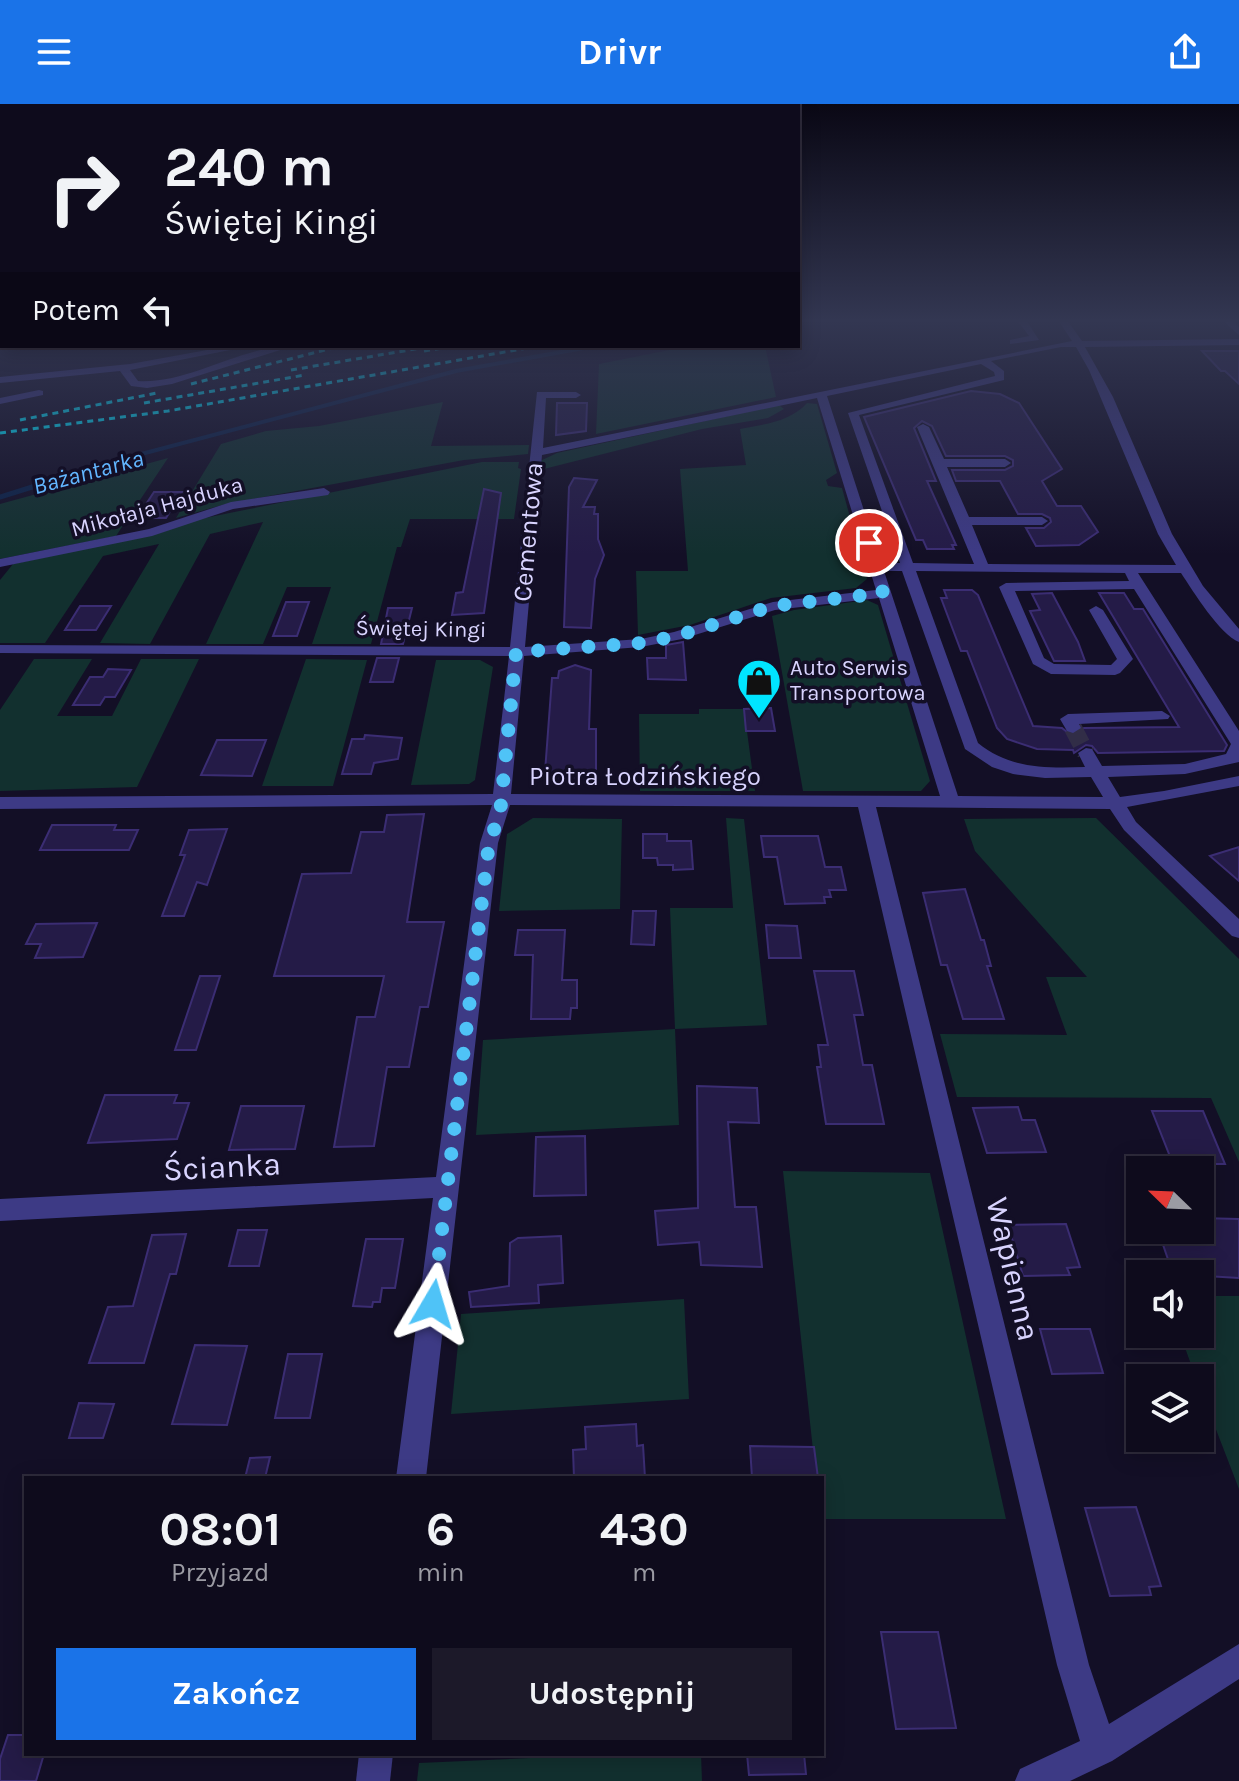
<!DOCTYPE html>
<html lang="pl">
<meta charset="utf-8">
<style>
body{margin:0;font-family:Karla,sans-serif;background:#1c1929;color:#f1f3f6;height:100vh;display:flex;flex-direction:column;font-size:30px;white-space:nowrap}
*{box-sizing:border-box;margin:0}
p{font-size:26px;color:#9b9ba3}
.icon{flex:none;width:44px;height:44px;fill:none;stroke:currentColor;stroke-width:2;stroke-linecap:round;stroke-linejoin:round}
.map{position:relative;flex:1;overflow:hidden}
.side{position:absolute;left:24px;top:1372px;width:800px;height:280px;display:flex;flex-direction:column;background:#0e0b1c;border-radius:0px;box-shadow:0 4px 20px #0003,0 0 0 2px #2e2b3b}
.side>*{flex:none}
.hud{position:absolute;left:0px;top:0px;width:800px;height:244px;box-shadow:0 4px 20px #0003,0 0 0 2px #2e2b3b;background:#0e0b1c;color:#f1f3f6;overflow:hidden}
.needle{width:52px;rotate:293deg}
.fabs{position:absolute;left:1126px;top:1052px;display:grid;gap:16px}
.fabs a{display:grid;place-items:center;width:88px;height:88px;border-radius:0px;background:#0e0b1c;box-shadow:0 4px 20px #0003,0 0 0 2px #2e2b3b;font-size:40px}
.pin{position:absolute;display:grid;place-items:center;width:68px;height:68px;color:#fff;margin:-34px;border:4px solid #fff;border-radius:50%;box-shadow:0 2px 8px #0007}
.me{position:absolute;width:88px;margin:-44px;rotate:7deg;stroke-linejoin:round;filter:drop-shadow(0 0 6px #0008)}
.turn{display:flex;align-items:center;gap:28px;height:168px;padding:0 32px;font-size:36px}
.turn .icon{width:104px;height:104px;stroke-width:2.5}
.turn b{display:block;font-size:56px;line-height:68px}
.then{display:flex;align-items:center;height:76px;padding:0 32px;background:#0003;gap:16px;font-size:30px}
.eta{display:flex;justify-content:space-evenly;align-items:center;height:136px;text-align:center}
.eta b{font-size:48px;font-weight:700;line-height:56px}
.action{display:flex;gap:16px;margin-top:auto;padding:16px 32px}
.action a{flex:1;height:92px;border-radius:0px;background:#1a73e8;color:#fff;font-size:32px;font-weight:700;line-height:92px;text-align:center}
.action a+a{background:#1c1929;color:#f1f3f6}
header{display:flex;justify-content:space-between;align-items:center;height:104px;padding:0 32px;background:#1a73e8;color:#fff;font-size:36px;font-weight:700}
.map>svg:first-child{display:block}
.green{fill:#12302f}
.lines{fill:none;stroke-linecap:round;stroke-linejoin:round}
.stream-far1{stroke:#0c2248;stroke-width:4}
.stream{stroke:#0c2248;stroke-width:5}
.building{fill:#241b47;stroke:#3b2d73;stroke-width:2}
.minor-tunnel{stroke:#312d47;stroke-width:18;stroke-dasharray:18 9;stroke-linecap:butt}
.minor{fill:#3d3a85;fill-rule:evenodd}
.rail{stroke:#00e5ff;stroke-width:3;stroke-dasharray:6 5;stroke-linecap:butt}
.route{stroke:#4fc3f7;stroke-width:14;stroke-dasharray:0 25.2}
.labels{text-anchor:middle;dominant-baseline:central;stroke-width:7;stroke-linejoin:round;paint-order:stroke}
.far-street-label{font-size:22px;fill:#d9d4ff;stroke:#130f26}
.far-poi-label{font-size:22px;fill:#d9d4ff;stroke:#130f26;text-anchor:start}
.far-water-label{font-size:24px;font-style:italic;fill:#62b6ff;stroke:#130f26}
.street-label{font-size:26px;fill:#d9d4ff;stroke:#130f26}
.near-street-label{font-size:32px;fill:#d9d4ff;stroke:#130f26}
</style>
<header><svg class="icon" aria-label="menu" viewBox="0 0 24 24"><path d="M4 6h16M4 12h16M4 18h16"/></svg>Drivr<svg class="icon" aria-label="share" viewBox="0 0 24 24"><path d="M12 15V3M7 8l5-5 5 5M5 13v7h14v-7"/></svg></header>
<div class="map">
<svg width="1239" height="1677" viewBox="0 0 1239 1677">
<rect width="100%" height="100%" fill="#130f26"/>
<g class="green">
<polygon points="690,242 765,242 776,293 596,330 599,260"/>
<polygon points="443,298 431,342 529,341 528,350 464,356 226,400 176,414 221,340 266,327 319,322"/>
<path d="M 807,299 L 817,300 L 837,369 L 826,376 L 828,382 L 842,384 L 867,475 L 856,484 L 771,494 L 690,521 L 638,531 L 636,467 L 688,467 L 680,365 L 746,361 L 740,325 C 765,320 790,318 807,299 Z"/>
<polygon points="779,301 784,305 768,314 702,325 540,366 540,357 557,349"/>
<polygon points="168,354 116,432 0,455 0,400"/>
<polygon points="482,358 519,358 518,364 521,365 514,415 410,415 401,443 397,443 371,540 312,540 331,483 287,483 263,540 206,540 263,418 210,430 150,540 100,539 159,440 103,452 45,539 0,539 0,476 13,460 163,428 190,417"/>
<polygon points="867,496 878,501 930,677 921,687 803,687 772,512 794,506"/>
<polygon points="34,555 92,555 57,612 112,612 141,555 199,555 137,683 0,687 0,606"/>
<polygon points="306,555 367,556 333,682 262,682"/>
<polygon points="436,556 480,556 493,563 475,676 469,680 411,681"/>
<polygon points="699,605 744,605 755,687 640,687 639,610 699,610"/>
<polygon points="533,714 622,715 620,805 499,807 507,730"/>
<polygon points="726,714 744,715 767,921 675,925 679,1021 476,1031 483,936 675,925 670,804 733,804"/>
<polygon points="1096,714 1239,855 1239,1058 1211,994 957,993 940,930 1067,931 1046,873 1087,873 975,747 964,715"/>
<polygon points="783,1067 930,1069 1006,1415 822,1415 822,1374 816,1374"/>
<polygon points="1200,1192 1239,1192 1239,1385 1200,1284 1200,1274 1196,1274 1180,1230 1200,1230"/>
<polygon points="684,1195 689,1295 451,1310 461,1210"/>
<polygon points="620,1650 701,1650 702,1677 417,1677 419,1659"/>
</g>
<g class="lines">
<polyline class="stream-far1" points="42,380 130,353 456,267 595,242"/>
<polyline class="stream" points="0,393 48,378"/>
</g>
<g class="building">
<polygon points="1202,247 1239,247 1239,280 1225,267 1221,267"/>
<polygon points="971,287 1000,290 1019,299 1062,365 1042,377 1057,402 1081,402 1098,428 1079,441 1036,442 1026,424 1044,424 1051,418 1050,414 1042,410 1018,410 1000,377 956,377 952,366 1005,366 1013,362 1013,356 1005,352 946,352 932,322 922,317 914,324 936,377 927,377 956,441 952,441 954,445 927,445 923,436 916,436 864,313"/>
<polygon points="557,299 587,299 586,327 556,331"/>
<polygon points="574,374 597,376 583,403 595,403 594,410 598,410 598,435 604,451 595,475 591,524 564,523 569,383"/>
<polygon points="484,385 501,389 484,509 452,511 456,489 463,488"/>
<polygon points="154,388 182,388 166,414 137,414"/>
<polygon points="944,486 972,486 978,491 1033,622 1062,624 1072,632 1084,624 1179,623 1099,489 1124,489 1134,505 1143,505 1227,641 1224,647 1098,649 1092,642 1086,641 1074,649 1073,646 1037,645 1007,635 997,624 967,547 961,547 941,494 947,494"/>
<polygon points="1052,489 1078,538 1085,557 1054,557 1030,507 1040,506 1032,490"/>
<polygon points="286,498 309,498 297,532 273,532"/>
<polygon points="80,502 111,502 96,526 65,526"/>
<polygon points="388,504 412,504 403,540 381,540"/>
<polygon points="683,538 686,576 648,575 647,554 666,554 666,541"/>
<polygon points="377,554 399,554 393,578 370,578"/>
<polygon points="575,561 591,566 589,625 596,625 596,674 592,674 591,678 554,678 555,668 545,668 552,574 558,574 559,567"/>
<polygon points="108,565 131,566 115,593 105,593 100,601 73,601 90,573 103,573"/>
<polygon points="771,604 775,627 746,627 744,605"/>
<polygon points="365,631 402,634 398,655 374,659 371,670 342,670 352,635 364,635"/>
<polygon points="217,636 266,636 252,672 201,671"/>
<polygon points="424,710 407,818 444,818 428,903 420,903 409,963 387,963 374,1042 334,1043 357,913 375,913 384,872 274,872 302,770 351,769 361,728 384,728 387,711"/>
<polygon points="52,721 116,721 114,726 138,726 129,746 40,746"/>
<polygon points="227,725 207,781 197,778 184,812 162,812 185,751 180,751 189,726"/>
<polygon points="643,730 667,730 667,737 691,737 693,765 673,766 673,761 658,761 657,754 643,754"/>
<polygon points="761,732 818,732 825,763 841,763 846,786 829,786 831,793 824,793 825,799 785,800 777,753 764,753"/>
<polygon points="1239,743 1239,777 1210,752"/>
<polygon points="965,785 981,836 984,836 991,862 987,862 1004,915 963,915 947,861 941,861 923,789"/>
<polygon points="633,807 656,807 654,841 631,840"/>
<polygon points="97,819 83,853 35,854 41,840 26,840 36,820"/>
<polygon points="766,821 797,822 801,854 769,854"/>
<polygon points="518,826 565,826 562,876 577,876 577,904 571,904 570,915 531,915 533,851 515,851"/>
<polygon points="814,867 854,867 863,911 854,911 863,961 872,961 884,1020 826,1020 817,963 821,963 818,941 828,941"/>
<polygon points="200,872 220,872 196,946 175,946"/>
<polygon points="697,982 757,984 759,1019 728,1018 735,1103 756,1103 762,1163 701,1161 699,1138 658,1141 655,1107 698,1104"/>
<polygon points="105,991 177,991 174,999 189,999 177,1035 88,1039"/>
<polygon points="241,1002 304,1002 295,1045 229,1046"/>
<polygon points="1018,1003 1022,1016 1035,1016 1046,1048 987,1049 973,1004"/>
<polygon points="1152,1007 1203,1007 1225,1060 1173,1060"/>
<polygon points="585,1032 586,1091 534,1092 536,1033"/>
<polygon points="1200,1114 1239,1115 1239,1174 1173,1170 1158,1126 1200,1126"/>
<polygon points="1066,1120 1080,1163 1067,1164 1070,1171 1023,1172 1008,1121"/>
<polygon points="238,1126 267,1126 259,1162 229,1162"/>
<polygon points="186,1130 176,1170 170,1170 144,1259 89,1259 108,1203 133,1202 152,1131"/>
<polygon points="561,1132 563,1179 538,1181 539,1199 471,1203 469,1188 509,1182 510,1139 518,1134"/>
<polygon points="366,1135 403,1135 398,1166 395,1184 382,1184 380,1198 373,1198 372,1203 353,1202"/>
<polygon points="1040,1225 1090,1225 1103,1269 1052,1270"/>
<polygon points="195,1241 247,1242 227,1321 172,1320"/>
<polygon points="288,1250 322,1250 310,1314 275,1314"/>
<polygon points="79,1299 114,1300 103,1334 69,1334"/>
<polygon points="636,1320 637,1342 643,1341 645,1374 574,1374 573,1346 586,1345 585,1323"/>
<polygon points="750,1342 814,1343 818,1374 752,1374"/>
<polygon points="270,1353 265,1374 245,1374 250,1354"/>
<polygon points="1136,1403 1161,1482 1149,1483 1151,1491 1110,1492 1085,1404"/>
<polygon points="881,1528 938,1528 956,1624 896,1625"/>
<polygon points="8,1631 26,1631 26,1650 44,1650 36,1677 0,1677 0,1655"/>
<polygon points="747,1650 804,1650 806,1670 749,1671"/>
</g>
<g class="lines">
<polyline class="minor-tunnel" points="1073,624 1086,649"/>
<g class="minor">
<polygon points="1017,216 1026,216 1039,236 1010,240 1010,236 1029,232"/>
<path d="M 1058,216 L 1067,216 L 1082,237 L 1239,235 L 1239,241 L 1085,243 L 1113,293 L 1172,430 L 1203,482 L 1239,525 L 1239,538 C 1220,531 1193,487 1181,469 L 1138,469 L 1239,627 L 1239,658 L 1185,670 L 1108,673 L 1120,693 L 1164,687 L 1239,672 L 1239,682 L 1127,703 L 1136,718 L 1239,815 L 1239,834 L 1232,832 L 1124,726 L 1110,705 L 876,703 L 1089,1561 L 1109,1620 L 1239,1540 L 1239,1575 L 1112,1657 L 1070,1677 L 1015,1677 L 1020,1665 L 1080,1637 L 1057,1561 L 858,703 L 510,701 L 498,739 L 426,1374 L 396,1374 L 433,1094 L 0,1117 L 0,1095 L 436,1073 L 480,739 L 492,701 L 0,705 L 0,693 L 493,690 L 509,552 L 0,549 L 0,541 L 510,543 L 537,288 L 576,288 L 581,291 L 576,294 L 546,294 L 543,344 L 1072,237 ZM 1061,243 L 1076,243 L 1089,266 L 1158,430 L 1176,461 L 988,460 L 972,421 L 1042,421 L 1048,417 L 1042,413 L 969,413 L 947,363 L 1005,363 L 1011,359 L 1005,355 L 944,355 L 929,323 L 923,320 L 917,323 L 974,460 L 913,459 L 859,311 L 1004,276 L 1004,267 L 991,257 ZM 981,260 L 994,268 L 995,272 L 848,309 L 900,459 L 881,459 L 827,292 ZM 817,294 L 876,486 L 773,498 L 674,528 L 641,535 L 525,543 L 542,351 ZM 884,467 L 902,467 L 965,645 L 992,663 L 1013,670 L 1045,674 L 1091,673 L 1103,693 L 958,692 ZM 916,467 L 1125,469 L 1129,477 L 1006,479 L 999,483 L 1033,560 L 1051,570 L 1115,571 L 1120,569 L 1133,555 L 1103,506 L 1096,502 L 1089,506 L 1117,555 L 1111,561 L 1054,560 L 1044,554 L 1015,487 L 1134,485 L 1231,640 L 1226,650 L 1185,660 L 1102,662 L 1092,645 L 1086,644 L 1078,649 L 1085,663 C 1045,664 1010,665 978,639 ZM 879,494 L 940,692 L 511,690 L 524,552 L 641,543 L 682,535 L 775,506 Z"/>
<polygon points="1222,216 1232,216 1239,223 1239,231"/>
<path d="M 229,242 L 250,242 L 130,266 L 138,277 C 190,280 239,242 293,242 L 172,280 L 147,284 L 131,282 L 120,267 L 0,279 L 0,273 L 130,260 Z"/>
<polygon points="39,286 43,287 43,291 0,300 0,294"/>
<polygon points="324,384 330,388 328,391 233,405 152,432 0,463 0,455 149,425 231,398"/>
<polygon points="1162,607 1170,612 1168,615 1079,620 1081,624 1073,629 1067,627 1060,615 1068,610"/>
<polygon points="359,1650 393,1650 390,1677 356,1677"/>
</g>
<g class="rail">
<polyline points="424,247 454,242"/>
<polyline points="291,266 433,242"/>
<polyline points="191,280 341,242"/>
<polyline points="144,299 305,271"/>
<polyline points="20,316 157,289"/>
<polyline points="0,329 168,307 539,242"/>
</g>
</g>
<linearGradient id="sky" x2="0" y2="1"><stop stop-color="#0a0815"/><stop offset="0.48" stop-color="#333752"/><stop offset="1" stop-color="#333752" stop-opacity="0"/></linearGradient>
<rect width="1239" height="451" fill="url(#sky)"/>
<g class="lines">
<polyline class="route" points="433,1200 489,739 500,710 516,548 641,539 677,532 773,502 883,489 869,439"/>
</g>
<defs>
<g id="shop-pin" transform="scale(2.3)"><path d="M0 17L-7.5 6A9.5 9.5 0 1 1 7.5 6Z" fill="#00e5ff" stroke="#130f26"/><path d="M-5-2.5h2.3a2.7 3.5 0 0 1 5.4 0H5L5.5 6h-11ZM-1.5-2.5h3a1.5 2.3 0 0 0-3 0Z" fill="#111"/></g>
</defs>
<g fill-rule="evenodd">
<use href="#shop-pin" x="759" y="577"/>
</g>
<g class="labels">
<g class="far-street-label">
<text transform="translate(157 403) rotate(-15)">Mikołaja Hajduka</text>
<text transform="translate(421 525) rotate(1)">Świętej Kingi</text>
</g>
<g class="far-poi-label">
<text x="790" y="564">Auto Serwis<tspan x="790" dy="25">Transportowa</tspan></text>
</g>
<g class="far-water-label">
<text transform="translate(88 368) rotate(-15)">Bażantarka</text>
</g>
<g class="street-label">
<text transform="translate(528 428) rotate(-85)">Cementowa</text>
<text x="645" y="672">Piotra Łodzińskiego</text>
</g>
<g class="near-street-label">
<text transform="translate(222 1063) rotate(-3)">Ścianka</text>
<text transform="translate(1013 1165) rotate(77)">Wapienna</text>
</g>
</g>
</svg>
<div class="fabs">
<a><svg class="needle" viewBox="-14 -14 28 28"><path d="M0-13l5 13h-10z" fill="#e53935"/><path d="M0 13l5-13h-10z" fill="#9b9ba3"/></svg></a>
<a><svg class="icon" aria-label="sound" viewBox="0 0 24 24"><path d="M4 9h4l5-4v14l-5-4H4zM17 9q2 3 0 6"/></svg></a>
<a><svg class="icon" aria-label="layers" viewBox="0 0 24 24"><path d="M12 4l9 5-9 5-9-5zM3 14l9 5 9-5"/></svg></a>
</div>
<div class="pin" style="left:869px;top:439px;background:#d93025"><svg class="icon" aria-label="arrive" viewBox="0 0 24 24"><path d="M6 21V4h12l-3 4 3 4H6"/></svg></div>
<svg class="me" style="left:433px;top:1200px" viewBox="-20 -20 40 40"><path d="M0-17L14 15 0 8-14 15z" fill="#4fc3f7" stroke="#fff" stroke-width="4"/></svg>
<div class="hud">
<div class="turn"><svg class="icon" aria-label="right" viewBox="0 0 24 24"><path d="M7 20v-9h11M14 6l5 5-5 5"/></svg><div><b>240 m</b>Świętej Kingi</div></div>
<div class="then">Potem<svg class="icon" aria-label="left" viewBox="0 0 24 24"><path d="M17 20v-9H6M10 6l-5 5 5 5"/></svg></div>
</div>
<section class="side">
<div class="eta">
<div><b>08:01</b><p>Przyjazd</p></div>
<div><b>6</b><p>min</p></div>
<div><b>430</b><p>m</p></div>
</div>
<div class="action"><a>Zakończ</a><a>Udostępnij</a></div>
</section>
</div>
